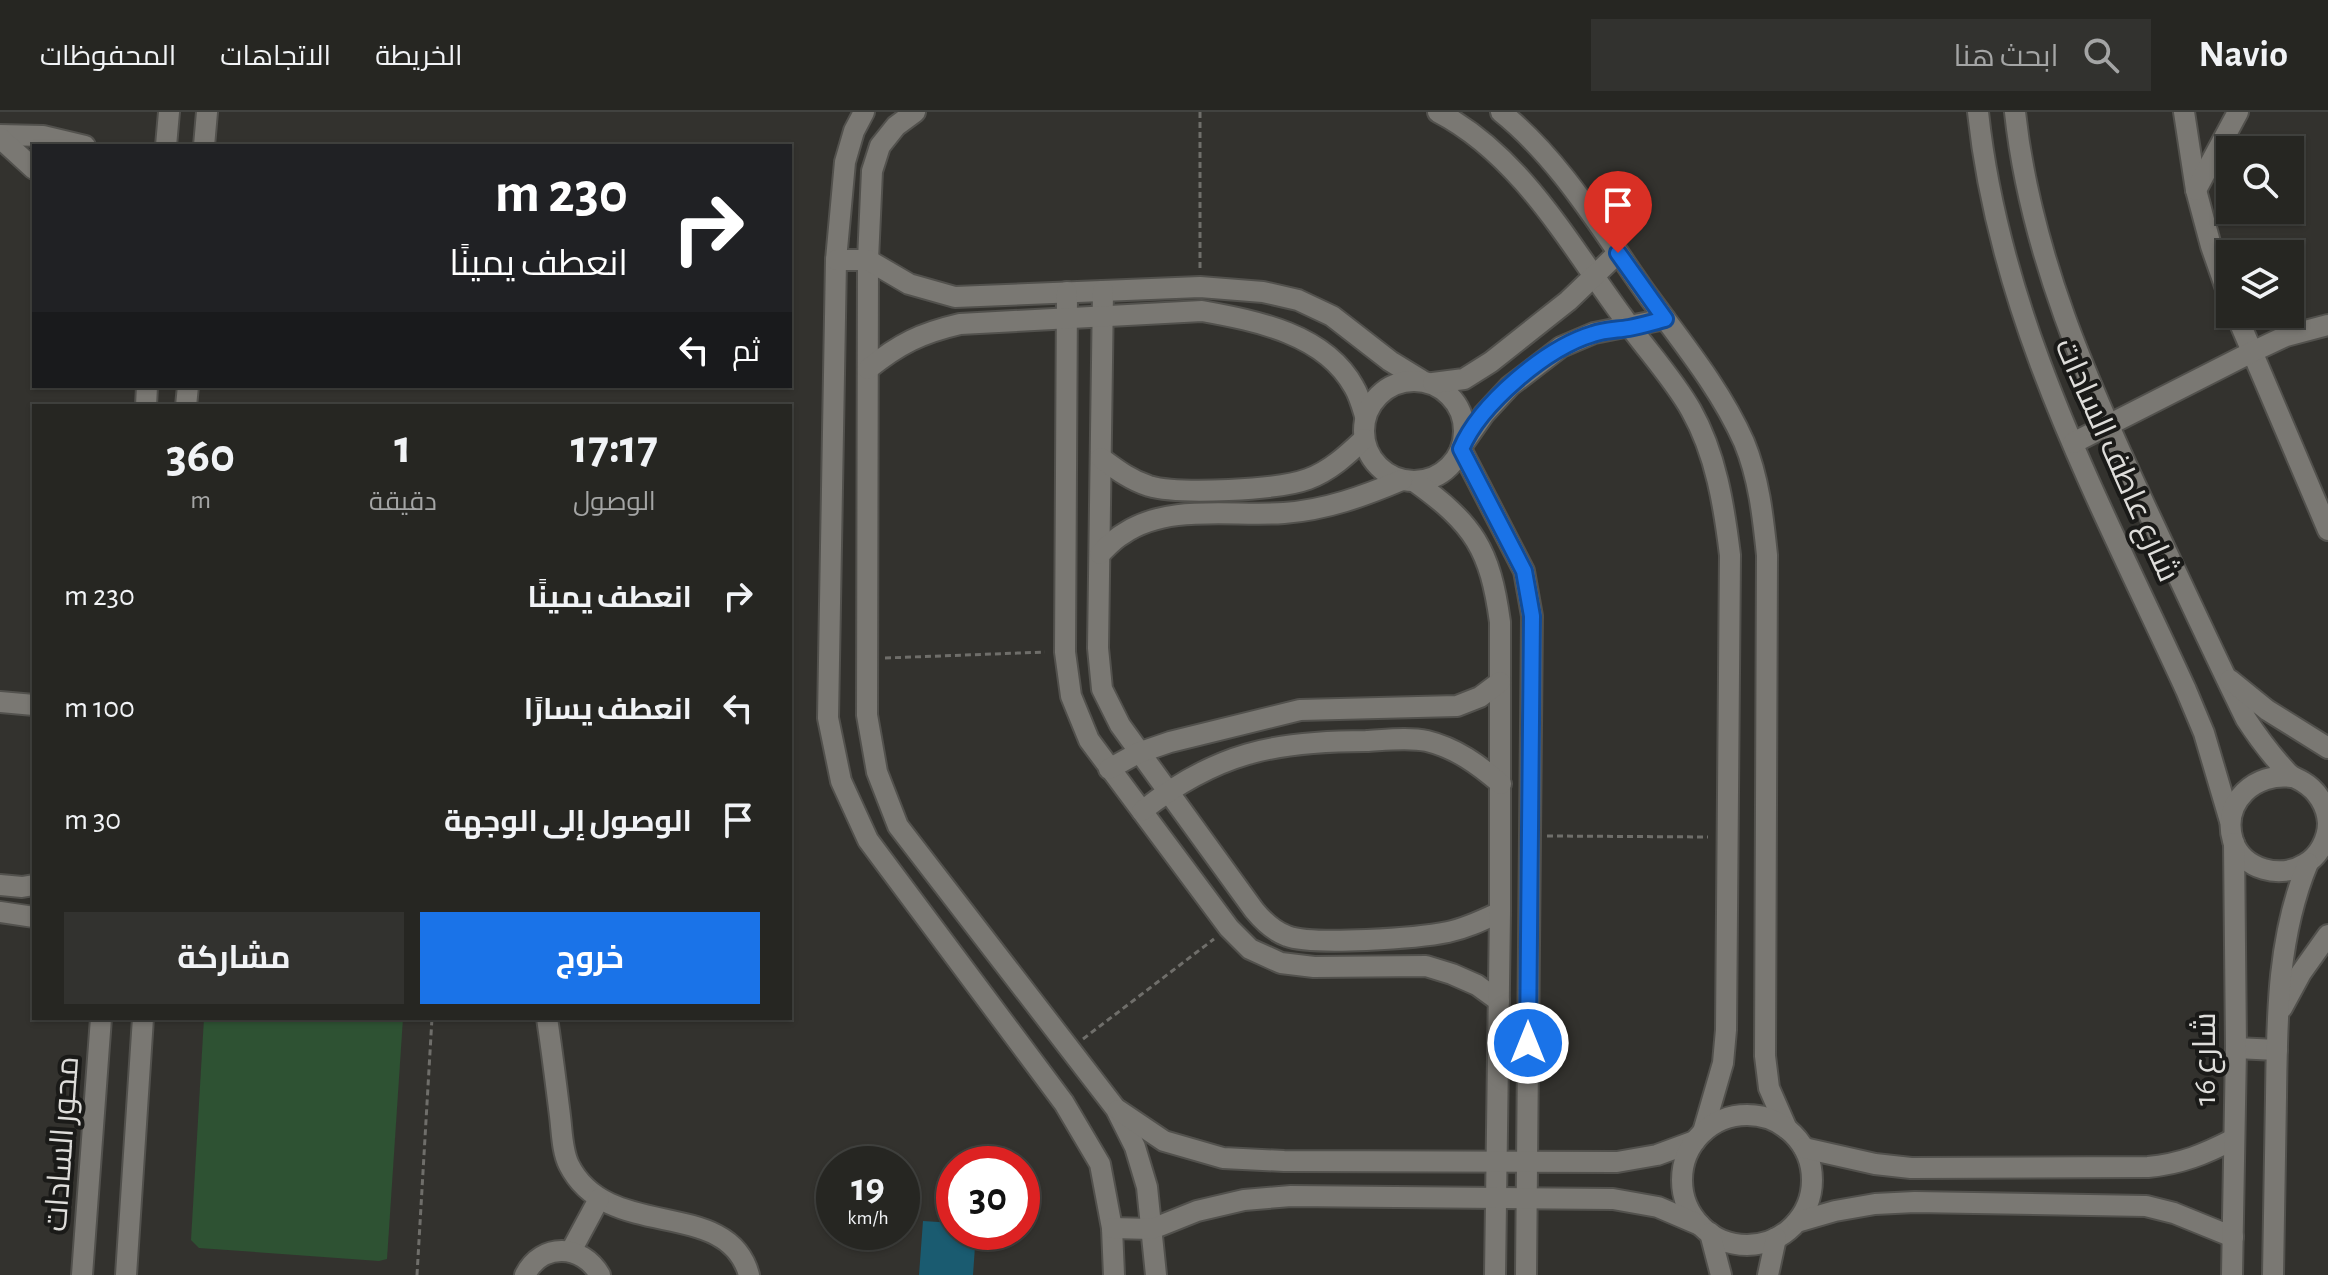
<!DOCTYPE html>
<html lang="ar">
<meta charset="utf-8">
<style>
body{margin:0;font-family:"Alegreya Sans",Cairo,sans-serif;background:#32322f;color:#f1f3f6;direction:rtl;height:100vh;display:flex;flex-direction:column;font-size:30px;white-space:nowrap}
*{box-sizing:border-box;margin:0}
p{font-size:26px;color:#a4a5a5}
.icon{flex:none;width:44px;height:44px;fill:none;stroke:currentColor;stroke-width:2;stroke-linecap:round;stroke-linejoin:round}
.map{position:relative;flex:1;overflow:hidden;direction:ltr}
.panel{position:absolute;left:32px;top:292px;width:760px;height:616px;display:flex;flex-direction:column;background:#262622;border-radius:0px;box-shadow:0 2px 6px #0004,0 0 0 2px #424340;direction:rtl}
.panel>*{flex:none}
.hud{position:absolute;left:32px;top:32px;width:760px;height:244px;border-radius:0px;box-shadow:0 2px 6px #0004,0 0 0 2px #424340;direction:rtl;background:#202124;color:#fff;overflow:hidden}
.buttons{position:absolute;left:2216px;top:24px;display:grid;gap:16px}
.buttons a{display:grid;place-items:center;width:88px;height:88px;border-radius:0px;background:#262622;box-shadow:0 2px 6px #0004,0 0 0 2px #424340;font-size:40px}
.speed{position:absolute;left:816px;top:1034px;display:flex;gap:16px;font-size:40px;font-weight:700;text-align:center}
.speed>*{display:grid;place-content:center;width:104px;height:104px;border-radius:50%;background:#262622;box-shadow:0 2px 6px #0004,0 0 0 2px #424340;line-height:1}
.speed small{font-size:20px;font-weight:400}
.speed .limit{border:12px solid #d22;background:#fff;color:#111}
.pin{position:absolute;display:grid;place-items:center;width:68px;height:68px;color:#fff;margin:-82px -34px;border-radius:50% 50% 50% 0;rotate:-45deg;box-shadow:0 0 8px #0007}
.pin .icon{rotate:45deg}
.me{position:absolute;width:88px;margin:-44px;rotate:0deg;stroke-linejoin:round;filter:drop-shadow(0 0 6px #0008)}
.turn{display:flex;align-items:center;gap:28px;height:168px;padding:0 32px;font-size:36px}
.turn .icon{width:104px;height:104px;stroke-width:2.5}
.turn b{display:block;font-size:56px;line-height:68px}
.then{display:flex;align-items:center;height:76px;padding:0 32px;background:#0003;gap:16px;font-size:30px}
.eta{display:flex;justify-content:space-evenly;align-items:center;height:136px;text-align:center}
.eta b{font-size:48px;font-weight:700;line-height:56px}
.cta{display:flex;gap:16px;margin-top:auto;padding:16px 32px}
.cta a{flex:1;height:92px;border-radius:0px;background:#1a73e8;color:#fff;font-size:32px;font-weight:700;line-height:92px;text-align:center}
.cta a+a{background:#32322f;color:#f1f3f6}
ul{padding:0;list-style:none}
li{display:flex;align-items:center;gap:24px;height:112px;padding:0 32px}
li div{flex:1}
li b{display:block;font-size:30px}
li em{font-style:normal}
header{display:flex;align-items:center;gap:48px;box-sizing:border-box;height:112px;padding:0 40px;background:#262622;border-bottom:2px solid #424340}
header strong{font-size:38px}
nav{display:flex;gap:44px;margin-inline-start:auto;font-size:28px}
.search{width:560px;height:72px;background:#32322f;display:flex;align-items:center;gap:20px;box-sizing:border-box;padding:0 28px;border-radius:0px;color:#a4a5a5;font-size:30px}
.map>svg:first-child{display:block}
.green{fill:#2e5233}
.water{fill:#1a5b70}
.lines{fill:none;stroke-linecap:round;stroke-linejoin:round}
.minor-casing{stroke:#52514d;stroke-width:24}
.path{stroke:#6f6e6a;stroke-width:3;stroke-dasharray:6 4;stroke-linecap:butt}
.minor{stroke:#7a7873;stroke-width:20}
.route-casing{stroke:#114b97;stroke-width:20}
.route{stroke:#1a73e8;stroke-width:14}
.labels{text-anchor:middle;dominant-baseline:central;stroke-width:8;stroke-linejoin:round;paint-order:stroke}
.street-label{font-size:32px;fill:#deddda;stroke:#1a1a18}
</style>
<header>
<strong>Navio</strong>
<div class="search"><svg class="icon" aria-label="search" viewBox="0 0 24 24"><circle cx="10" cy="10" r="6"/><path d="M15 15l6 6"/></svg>ابحث هنا</div>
<nav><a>الخريطة</a><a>الاتجاهات</a><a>المحفوظات</a></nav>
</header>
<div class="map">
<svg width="2328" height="1163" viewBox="0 0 2328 1163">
<rect width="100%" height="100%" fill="#33322e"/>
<polygon class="green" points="204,906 403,906 387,1147 379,1149 199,1136 191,1128"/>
<polygon class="water" points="923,1109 954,1111 954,1120 976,1120 973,1163 919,1163"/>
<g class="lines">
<g class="minor-casing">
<g id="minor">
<polyline points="864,0 854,19 845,50 836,148 828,606 841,669 868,728 1064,991 1100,1052 1112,1116 1114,1163"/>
<polyline points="915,0 896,14 880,34 872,59 868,148 867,603 877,660 898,714 1116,997 1135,1035 1147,1075 1156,1163"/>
<path d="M 1438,0 C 1521,43 1569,132 1623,205 C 1644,235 1673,266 1691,298 C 1716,342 1724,394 1730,443 L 1726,918 L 1723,951 L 1703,1020"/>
<path d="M 1501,0 C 1561,48 1602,119 1646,181 C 1681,229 1720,276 1744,330 C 1759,366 1763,405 1767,443 L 1765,944 L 1769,976 L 1787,1017"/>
<path d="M 1978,0 C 2000,209 2100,390 2186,578 L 2204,621 L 2230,709"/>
<path d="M 2015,0 C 2030,141 2088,271 2147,398 C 2180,468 2212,538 2246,607 C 2259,627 2272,644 2288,661 C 2293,666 2297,666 2303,670 C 2317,678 2327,694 2328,711 C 2328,727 2319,744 2305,752 C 2281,767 2243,758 2233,729 C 2221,689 2256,660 2292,665"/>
<polyline points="2184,0 2196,78 2211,134 2230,188"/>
<polyline points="0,23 43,24 85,34"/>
<polyline points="0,26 34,57"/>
<polyline points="166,34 169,0"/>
<polyline points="204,34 207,0"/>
<polyline points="2196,78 2238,0"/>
<polyline points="836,148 868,148 909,172 955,185 1200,175 1263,180 1298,188 1332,204 1390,249 1421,268"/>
<path d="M 1103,179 L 1098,536 L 1102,577 L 1120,613 L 1254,798 C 1263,809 1273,819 1287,824 C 1313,834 1419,826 1448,820 C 1467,816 1483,808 1500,800"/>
<polyline points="1067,180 1065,540 1071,584 1089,628 1229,816 1250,837 1281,851 1314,855 1426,854 1452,862 1477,873 1499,889"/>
<polyline points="2236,202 2328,418"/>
<path d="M 868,257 C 899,232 921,221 960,212 L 1202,199 C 1257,209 1325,222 1354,275 C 1359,283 1362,294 1365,304"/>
<circle cx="1414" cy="319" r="50"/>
<polyline points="1433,271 1464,267 1491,250 1568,189 1618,141"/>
<polyline points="146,294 147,274"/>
<polyline points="186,294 188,274"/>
<polyline points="2073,331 2252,240 2286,224 2328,213"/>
<polyline points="1463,332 1484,302 1510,274 1561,235 1594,221 1665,207"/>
<polyline points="1461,337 1524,459 1532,504 1526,1163"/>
<path d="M 1101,346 C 1116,357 1130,368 1149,374 C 1180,383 1278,378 1308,367 C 1330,359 1347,343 1364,327"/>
<path d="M 1414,369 C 1474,412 1490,437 1500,510 L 1500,800 L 1495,1163"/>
<path d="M 1100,442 C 1107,435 1114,427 1123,422 C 1168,391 1233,405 1284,401 C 1326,398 1364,384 1402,368"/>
<polyline points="2230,568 2267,598 2328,636"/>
<polyline points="0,590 34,593"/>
<polyline points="1109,657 1138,641 1170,630 1300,598 1457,594 1480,585 1500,570"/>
<path d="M 1142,699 C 1216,641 1274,629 1366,629 C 1385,628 1409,625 1427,629 C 1456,636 1479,653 1501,672"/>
<polyline points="0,773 22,775 34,773"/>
<polyline points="0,800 34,805"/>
<polyline points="2282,896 2301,861 2328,823"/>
<path d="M 547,906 C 552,939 556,972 560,1004 C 562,1020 562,1039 569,1053 C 608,1131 728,1084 749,1163"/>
<polyline points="2236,936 2277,938"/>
<polyline points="1118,998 1164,1029 1223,1046 1284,1049 1617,1050 1657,1043 1695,1029"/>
<circle cx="1747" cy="1068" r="65"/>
<path d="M 1804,1036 L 1875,1052 L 1911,1056 L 2148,1055 C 2181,1052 2205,1042 2234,1027"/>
<polyline points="1797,1110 1835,1099 1875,1092 1915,1090 2146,1094 2174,1101 2233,1125"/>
<polyline points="1112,1116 1152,1117 1197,1099 1244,1088 1291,1084 1613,1087 1658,1095 1700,1113"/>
<polyline points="1710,1121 1721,1163"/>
<polyline points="571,1139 599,1087"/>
<polyline points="82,1163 101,906"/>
<polyline points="126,1163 143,906"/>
<path d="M 525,1163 C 542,1130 582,1132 600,1163"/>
<polyline points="1768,1163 1776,1126"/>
<polyline points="2232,1163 2236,936 2234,731"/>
<path d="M 2273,1163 C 2274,1104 2275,1045 2276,985 C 2277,906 2277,825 2308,751"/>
</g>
</g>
<g class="path">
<polyline points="1200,0 1200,156"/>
<polyline points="885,546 1045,540"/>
<polyline points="1547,724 1708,725"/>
<polyline points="1083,927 1214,827"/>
<polyline points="417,1163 432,906"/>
</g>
<use href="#minor" class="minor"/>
</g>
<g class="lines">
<g class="route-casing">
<path id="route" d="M 1528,931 L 1532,504 L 1524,459 L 1461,337 C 1480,292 1546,236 1593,222 C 1604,218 1617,218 1629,216 C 1641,214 1653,210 1665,207 L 1618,141"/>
</g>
<use href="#route" class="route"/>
</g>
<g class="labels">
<g class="street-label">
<text transform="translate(2117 348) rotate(66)">شارع عاطف السادات</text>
<text transform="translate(2205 947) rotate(-90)">شارع 16</text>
<text transform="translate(62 1032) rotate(-86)">محور السادات</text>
</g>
</g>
</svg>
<div class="buttons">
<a><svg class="icon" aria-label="search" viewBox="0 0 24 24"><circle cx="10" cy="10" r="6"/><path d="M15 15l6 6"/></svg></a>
<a><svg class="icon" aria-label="layers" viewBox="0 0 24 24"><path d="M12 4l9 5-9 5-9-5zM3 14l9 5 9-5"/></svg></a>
</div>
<div class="speed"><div>19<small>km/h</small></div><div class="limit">30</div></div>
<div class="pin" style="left:1618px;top:141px;background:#d93025"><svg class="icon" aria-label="arrive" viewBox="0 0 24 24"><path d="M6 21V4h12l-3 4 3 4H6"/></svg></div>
<svg class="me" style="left:1528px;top:931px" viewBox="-20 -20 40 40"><circle r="17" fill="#1a73e8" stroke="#fff" stroke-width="3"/><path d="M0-11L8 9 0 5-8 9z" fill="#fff"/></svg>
<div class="hud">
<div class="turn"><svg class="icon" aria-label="right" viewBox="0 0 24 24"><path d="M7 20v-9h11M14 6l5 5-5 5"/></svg><div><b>230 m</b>انعطف يمينًا</div></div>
<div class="then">ثم<svg class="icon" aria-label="left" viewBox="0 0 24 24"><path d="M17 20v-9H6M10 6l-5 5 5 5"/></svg></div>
</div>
<section class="panel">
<div class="eta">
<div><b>17:17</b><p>الوصول</p></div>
<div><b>1</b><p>دقيقة</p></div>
<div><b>360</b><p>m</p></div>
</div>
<ul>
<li><svg class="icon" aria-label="right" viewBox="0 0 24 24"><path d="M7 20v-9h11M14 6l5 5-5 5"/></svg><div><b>انعطف يمينًا</b></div><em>230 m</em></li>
<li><svg class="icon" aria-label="left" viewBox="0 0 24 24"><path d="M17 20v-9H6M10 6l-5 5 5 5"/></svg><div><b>انعطف يسارًا</b></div><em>100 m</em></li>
<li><svg class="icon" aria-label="arrive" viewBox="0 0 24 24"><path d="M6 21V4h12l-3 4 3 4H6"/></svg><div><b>الوصول إلى الوجهة</b></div><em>30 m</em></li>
</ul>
<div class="cta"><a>خروج</a><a>مشاركة</a></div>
</section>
</div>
